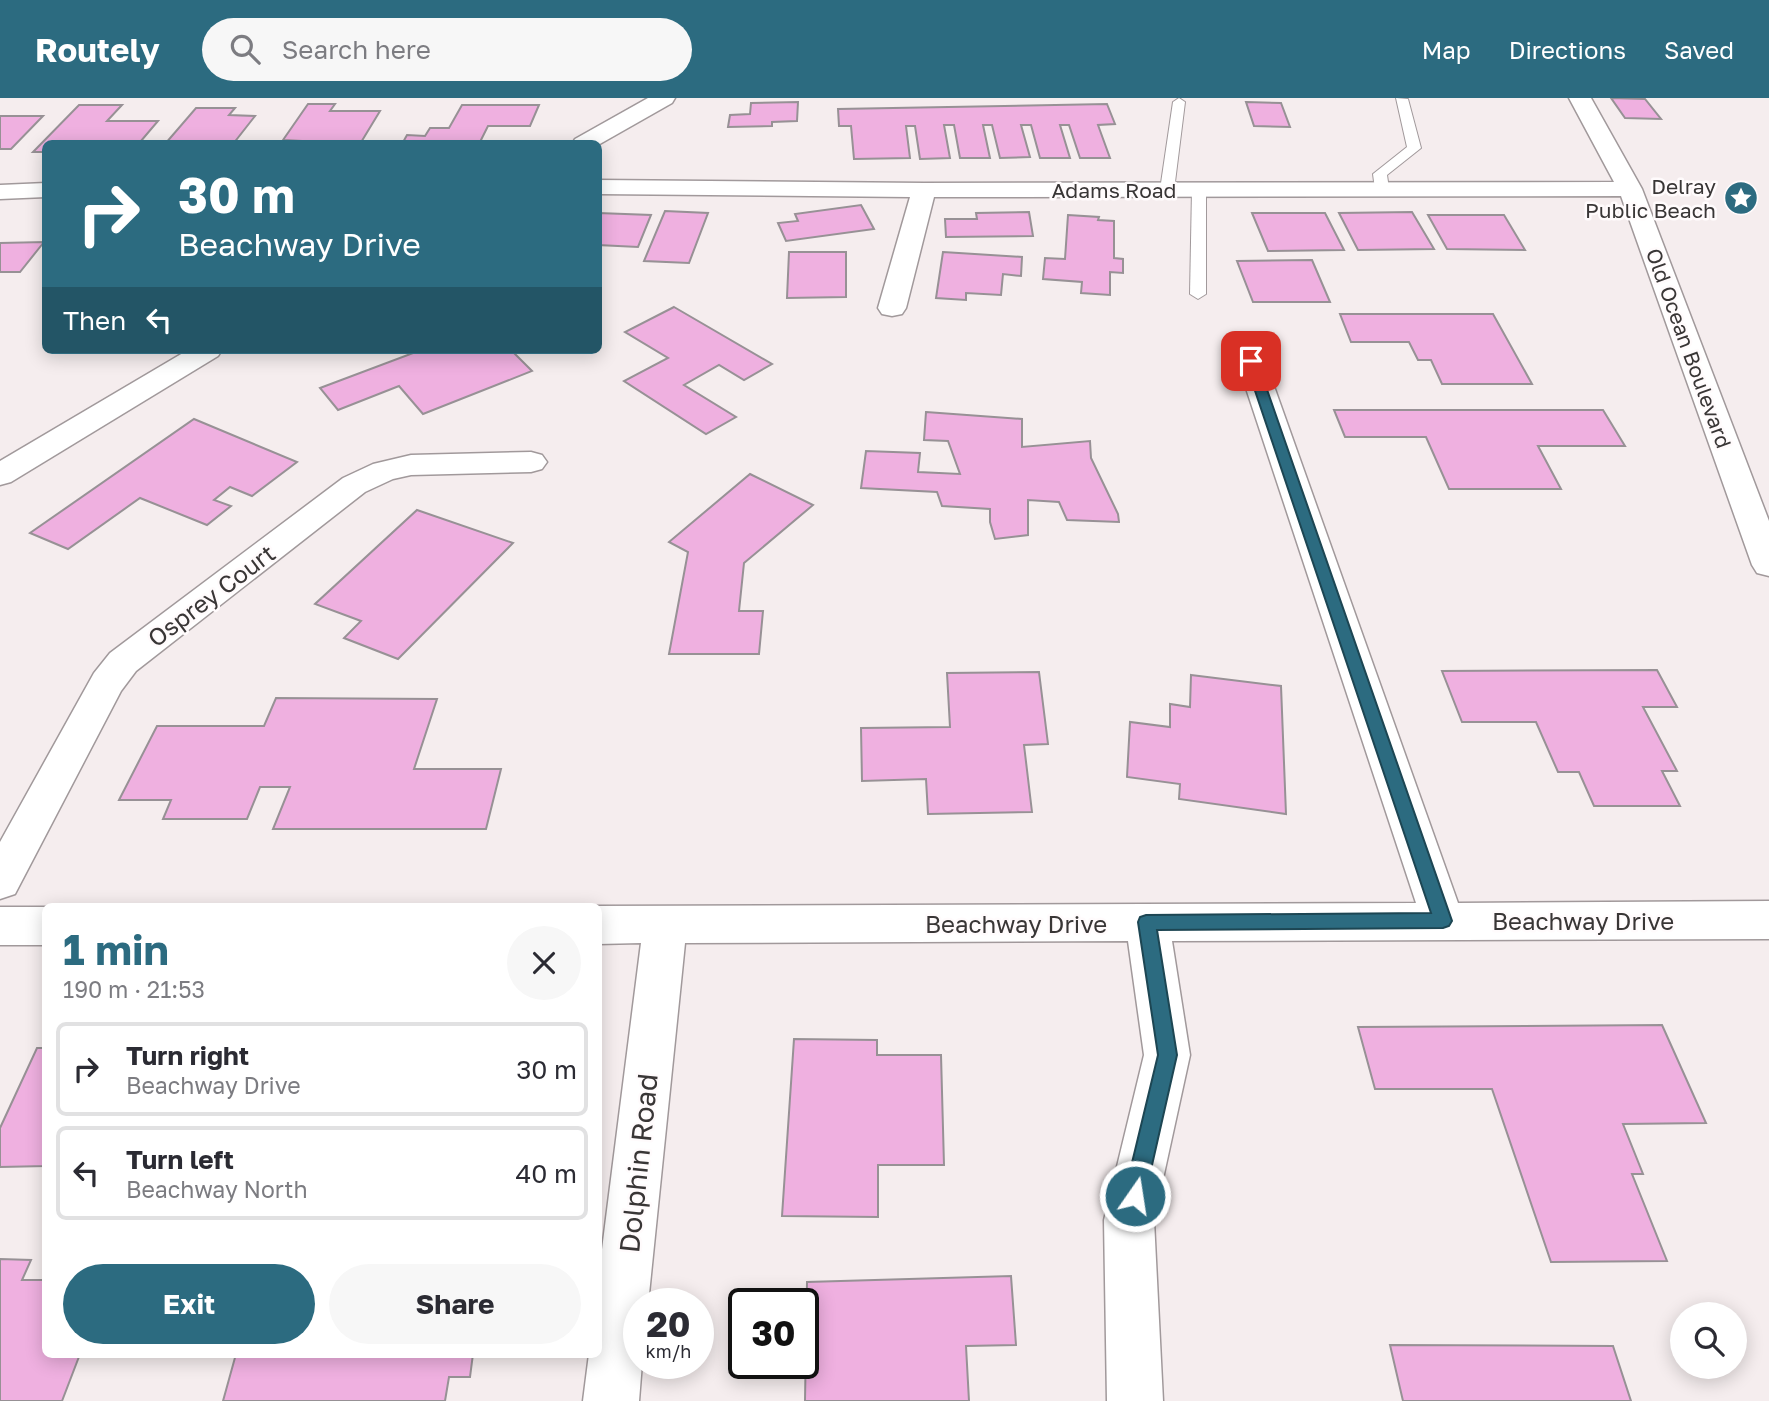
<!DOCTYPE html>
<meta charset="utf-8">
<style>
body{margin:0;font-family:"Golos Text",sans-serif;background:#f7f7f7;color:#2b2b33;height:100vh;display:flex;flex-direction:column;font-size:26px;white-space:nowrap}
*{box-sizing:border-box;margin:0}
p{font-size:23px;color:#7c7c81}
.icon{flex:none;width:38px;height:38px;fill:none;stroke:currentColor;stroke-width:2;stroke-linecap:round;stroke-linejoin:round}
.map{position:relative;flex:1;overflow:hidden}
.panel{position:absolute;left:42px;top:805px;width:560px;height:455px;display:flex;flex-direction:column;background:#fff;border-radius:10px;box-shadow:0 4px 18px #0003}
.panel>*{flex:none}
.banner{position:absolute;left:42px;top:42px;width:560px;height:214px;border-radius:10px;box-shadow:0 4px 18px #0003;background:#2c6b80;color:#fff;overflow:hidden}
.fabs{position:absolute;left:1670px;top:1204px;display:grid;gap:14px}
.fabs a{display:grid;place-items:center;width:77px;height:77px;border-radius:50%;background:#fff;box-shadow:0 4px 18px #0003;font-size:35px}
.speed{position:absolute;left:623px;top:1190px;display:flex;gap:14px;font-size:35px;font-weight:700;text-align:center}
.speed>*{display:grid;place-content:center;width:91px;height:91px;border-radius:50%;background:#fff;box-shadow:0 4px 18px #0003;line-height:1}
.speed small{font-size:18px;font-weight:400}
.speed .limit{border:4px solid #111;border-radius:10px;background:#fff;color:#111}
.pin{position:absolute;display:grid;place-items:center;width:60px;height:60px;color:#fff;margin:-30px;border-radius:14px;box-shadow:0 4px 10px #0006}
.me{position:absolute;width:77px;margin:-38px;rotate:13deg;stroke-linejoin:round;filter:drop-shadow(0 0 5px #0008)}
.turn{display:flex;align-items:center;gap:24px;height:147px;padding:0 21px;font-size:32px}
.turn .icon{width:91px;height:91px;stroke-width:2.5}
.turn b{display:block;font-size:49px;line-height:60px}
.then{display:flex;align-items:center;height:66px;padding:0 21px;background:#0003;gap:14px;font-size:26px}
.round{display:grid;place-items:center;flex:none;width:74px;height:74px;border-radius:37px;background:#f7f7f7}
.headline{display:flex;align-items:center;justify-content:space-between;height:119px;padding:0 21px}
h1{font-size:42px;font-weight:700;line-height:52px;color:#2c6b80}
.button{display:flex;gap:14px;margin-top:auto;padding:14px 21px}
.button a{flex:1;height:80px;border-radius:42px;background:#2c6b80;color:#fff;font-size:28px;font-weight:700;line-height:80px;text-align:center}
.button a+a{background:#f7f7f7;color:#2b2b33}
ul{padding:0;list-style:none}
li{display:flex;align-items:center;gap:21px;height:94px;margin:0 14px 10px;padding:0 7px;border:4px solid #e1e1e2;border-radius:10px}
li div{flex:1}
li b{display:block;font-size:26px}
li em{font-style:normal}
header{display:flex;align-items:center;gap:42px;box-sizing:border-box;height:98px;padding:0 35px;background:#2c6b80;color:#fff}
header strong{font-size:33px}
nav{display:flex;gap:38px;margin-inline-start:auto;font-size:24px}
.search{width:490px;height:63px;background:#f7f7f7;display:flex;align-items:center;gap:18px;box-sizing:border-box;padding:0 24px;border-radius:38px;color:#7c7c81;font-size:26px}
.map>svg:first-child{display:block}
.building{fill:#efb0e0;stroke:#979195;stroke-width:2}
.lines{fill:none;stroke-linecap:round;stroke-linejoin:round}
.lane-casing{stroke:#a1999b;stroke-width:2}
.street-casing{stroke:#a1999b;stroke-width:3}
.secondary-casing{stroke:#a1999b;stroke-width:3}
.lane{fill:#fff;fill-rule:evenodd}
.street{fill:#fff;fill-rule:evenodd}
.secondary{fill:#fff;fill-rule:evenodd}
.route{fill:#2c6b80;stroke:#1d4653;stroke-width:2}
.labels{text-anchor:middle;dominant-baseline:central;stroke-width:5;stroke-linejoin:round;paint-order:stroke}
.far-poi-label{font-size:21px;fill:#393636;stroke:#fffbfc;text-anchor:end}
.far-street-label{font-size:21px;fill:#393636;stroke:#fffbfc}
.street-label{font-size:24px;fill:#393636;stroke:#fffbfc}
.near-street-label{font-size:28px;fill:#393636;stroke:#fffbfc}
</style>
<header>
<strong>Routely</strong>
<div class="search"><svg class="icon" aria-label="search" viewBox="0 0 24 24"><circle cx="10" cy="10" r="6"/><path d="M15 15l6 6"/></svg>Search here</div>
<nav><a>Map</a><a>Directions</a><a>Saved</a></nav>
</header>
<div class="map">
<svg width="1769" height="1303" viewBox="0 0 1769 1303">
<rect width="100%" height="100%" fill="#f5edee"/>
<g class="building">
<polygon points="1611,0 1645,1 1661,21 1625,20"/>
<polygon points="798,4 797,23 772,24 772,28 728,29 730,17 750,16 751,5"/>
<polygon points="1246,4 1281,5 1290,29 1254,28"/>
<polygon points="308,6 335,6 330,13 380,13 360,46 283,42"/>
<polygon points="1107,6 1115,26 1098,27 1110,60 1080,60 1069,27 1060,27 1070,60 1040,60 1031,27 1021,27 1030,59 1000,60 992,27 983,27 990,60 960,60 954,27 944,27 950,60 920,61 915,28 906,28 910,60 854,61 851,28 839,28 838,11"/>
<polygon points="79,7 122,7 107,23 158,23 141,43 46,46 46,54 33,54"/>
<polygon points="462,7 539,7 530,28 488,28 479,46 402,46 407,37 425,38 430,30 449,30"/>
<polygon points="196,10 235,10 229,17 255,18 233,46 165,46"/>
<polygon points="0,18 43,18 11,51 0,51"/>
<polygon points="861,107 874,131 786,143 778,125 798,123 795,116"/>
<polygon points="665,113 708,115 689,165 644,163"/>
<polygon points="1029,114 1033,138 946,139 945,121 977,121 976,115"/>
<polygon points="1412,114 1434,151 1358,152 1339,115"/>
<polygon points="598,115 651,117 638,149 598,147"/>
<polygon points="1252,115 1325,115 1344,152 1268,153"/>
<polygon points="1068,117 1099,119 1098,122 1114,123 1114,160 1123,161 1123,175 1110,174 1110,197 1081,195 1082,184 1043,181 1045,160 1065,161"/>
<polygon points="1428,117 1504,117 1525,152 1447,151"/>
<polygon points="44,144 20,174 0,174 0,145"/>
<polygon points="789,154 846,154 846,199 787,200"/>
<polygon points="943,154 1022,159 1021,178 1003,176 1001,197 966,195 966,202 936,200"/>
<polygon points="1312,162 1330,204 1253,204 1237,163"/>
<polygon points="674,209 772,266 744,282 719,267 684,287 736,319 706,336 624,283 668,260 625,234"/>
<polygon points="1340,216 1493,216 1532,286 1442,286 1431,262 1418,262 1409,244 1351,244"/>
<polygon points="421,252 511,252 532,273 423,316 399,288 338,312 320,290"/>
<polygon points="1334,312 1603,312 1625,348 1538,348 1561,391 1449,391 1426,339 1345,339"/>
<polygon points="926,314 1022,321 1022,349 1090,343 1091,360 1118,416 1119,424 1067,422 1059,404 1028,402 1028,437 995,441 990,424 990,411 942,408 937,394 861,390 866,353 920,355 918,374 960,376 948,343 924,342"/>
<polygon points="194,321 297,364 252,398 230,389 214,402 231,408 207,427 140,400 68,451 30,435"/>
<polygon points="750,376 813,407 744,465 739,513 763,513 759,556 669,556 688,454 669,444"/>
<polygon points="417,412 513,445 398,561 344,540 361,523 315,506"/>
<polygon points="1657,572 1677,609 1643,609 1677,673 1662,673 1680,708 1594,708 1579,674 1558,674 1536,624 1462,624 1442,573"/>
<polygon points="1039,574 1048,646 1024,647 1032,714 928,716 926,681 862,683 861,630 950,629 947,575"/>
<polygon points="1191,577 1281,588 1286,716 1179,701 1180,686 1127,679 1130,624 1170,629 1170,606 1190,609"/>
<polygon points="276,600 437,601 414,671 501,671 486,731 273,731 290,689 260,689 247,721 163,721 171,702 119,702 157,628 264,628"/>
<polygon points="1662,927 1706,1025 1623,1026 1643,1076 1632,1076 1667,1163 1551,1164 1492,991 1375,991 1358,929"/>
<polygon points="794,941 877,942 877,957 941,957 944,1067 878,1067 878,1119 782,1118"/>
<polygon points="37,950 46,950 46,1068 0,1069 0,1030"/>
<polygon points="0,1161 31,1162 22,1182 46,1182 46,1256 80,1256 62,1303 0,1303"/>
<polygon points="1011,1178 1016,1247 966,1248 969,1303 805,1303 807,1184"/>
<polygon points="1390,1247 1613,1248 1631,1303 1403,1303"/>
<polygon points="236,1256 473,1256 470,1279 449,1279 445,1303 223,1303"/>
</g>
<g class="lines">
<g class="lane-casing">
<g id="lane">
<polygon points="1179,0 1185,4 1174,92 1167,96 1160,92 1173,4"/>
<polygon points="1396,0 1408,1 1421,50 1387,77 1389,91 1382,95 1375,91 1373,76 1407,49"/>
<polygon points="1199,88 1206,92 1206,196 1198,201 1190,196 1192,92"/>
</g>
</g>
<g class="street-casing">
<g id="street">
<polygon points="1569,0 1591,0 1642,91 1769,423 1769,478 1757,475 1752,467 1621,98 934,99 906,210 902,216 892,218 882,216 878,210 910,99 598,96 598,82 924,85 1614,84"/>
<polygon points="46,85 46,99 0,101 0,87"/>
<polygon points="1251,254 1261,257 1265,263 1458,805 1769,803 1769,841 1172,843 1190,957 1154,1122 1163,1303 1107,1303 1104,1122 1144,957 1128,843 685,845 648,1206 639,1206 639,1265 642,1265 639,1303 583,1303 589,1256 598,1256 598,1183 641,845 598,846 597,808 1416,805 1237,263 1241,257"/>
<polygon points="531,354 542,357 547,364 542,371 531,374 411,377 393,381 365,394 136,573 121,593 15,796 0,801 0,744 94,575 110,555 343,380 373,366 411,357"/>
<rect x="0" y="809" width="46" height="38"/>
</g>
</g>
<g class="secondary-casing">
<g id="secondary">
<polygon points="648,0 675,0 672,5 598,47 572,46 575,41"/>
<polygon points="188,252 222,252 218,258 11,384 0,387 0,363"/>
</g>
</g>
<use href="#lane" class="lane"/>
<use href="#street" class="street"/>
<use href="#secondary" class="secondary"/>
</g>
<polygon class="route" points="1251,260 1257,263 1452,823 1449,828 1443,830 1157,832 1177,957 1145,1098 1142,1105 1135,1108 1127,1105 1124,1098 1158,957 1138,824 1140,819 1146,817 1431,815 1245,263"/>
<defs>
<g id="sight-disc" transform="scale(1.75)"><circle r="9.5" fill="#2c6b80" stroke="#fffbfc"/><path d="M0-6L1.8-2.2L6-1.7L2.9 1.2L3.7 5.4L0 3.3L-3.7 5.4L-2.9 1.2L-6-1.7L-1.8-2.2Z" fill="#fff"/></g>
</defs>
<g fill-rule="evenodd">
<use href="#sight-disc" x="1741" y="100"/>
</g>
<g class="labels">
<g class="far-poi-label">
<text x="1716" y="88">Delray<tspan x="1716" dy="24">Public Beach</tspan></text>
</g>
<g class="far-street-label">
<text x="1114" y="92">Adams Road</text>
<text transform="translate(1689 250) rotate(70)">Old Ocean Boulevard</text>
</g>
<g class="street-label">
<text transform="translate(211 497) rotate(-37)">Osprey Court</text>
<text x="1583" y="822">Beachway Drive</text>
<text x="1016" y="825">Beachway Drive</text>
</g>
<g class="near-street-label">
<text transform="translate(638 1065) rotate(-84)">Dolphin Road</text>
</g>
</g>
</svg>
<div class="fabs">
<a><svg class="icon" aria-label="search" viewBox="0 0 24 24"><circle cx="10" cy="10" r="6"/><path d="M15 15l6 6"/></svg></a>
</div>
<div class="speed"><div>20<small>km/h</small></div><div class="limit">30</div></div>
<div class="pin" style="left:1251px;top:263px;background:#d93025"><svg class="icon" aria-label="arrive" viewBox="0 0 24 24"><path d="M6 21V4h12l-3 4 3 4H6"/></svg></div>
<svg class="me" style="left:1135px;top:1098px" viewBox="-20 -20 40 40"><circle r="17" fill="#2c6b80" stroke="#fff" stroke-width="3"/><path d="M0-11L8 9 0 5-8 9z" fill="#fff"/></svg>
<div class="banner">
<div class="turn"><svg class="icon" aria-label="right" viewBox="0 0 24 24"><path d="M7 20v-9h11M14 6l5 5-5 5"/></svg><div><b>30 m</b>Beachway Drive</div></div>
<div class="then">Then<svg class="icon" aria-label="left" viewBox="0 0 24 24"><path d="M17 20v-9H6M10 6l-5 5 5 5"/></svg></div>
</div>
<section class="panel">
<div class="headline"><div><h1>1 min</h1><p>190 m · 21:53</p></div><a class="round"><svg class="icon" aria-label="close" viewBox="0 0 24 24"><path d="M6 6l12 12M18 6L6 18"/></svg></a></div>
<ul>
<li><svg class="icon" aria-label="right" viewBox="0 0 24 24"><path d="M7 20v-9h11M14 6l5 5-5 5"/></svg><div><b>Turn right</b><p>Beachway Drive</p></div><em>30 m</em></li>
<li><svg class="icon" aria-label="left" viewBox="0 0 24 24"><path d="M17 20v-9H6M10 6l-5 5 5 5"/></svg><div><b>Turn left</b><p>Beachway North</p></div><em>40 m</em></li>
</ul>
<div class="button"><a>Exit</a><a>Share</a></div>
</section>
</div>
